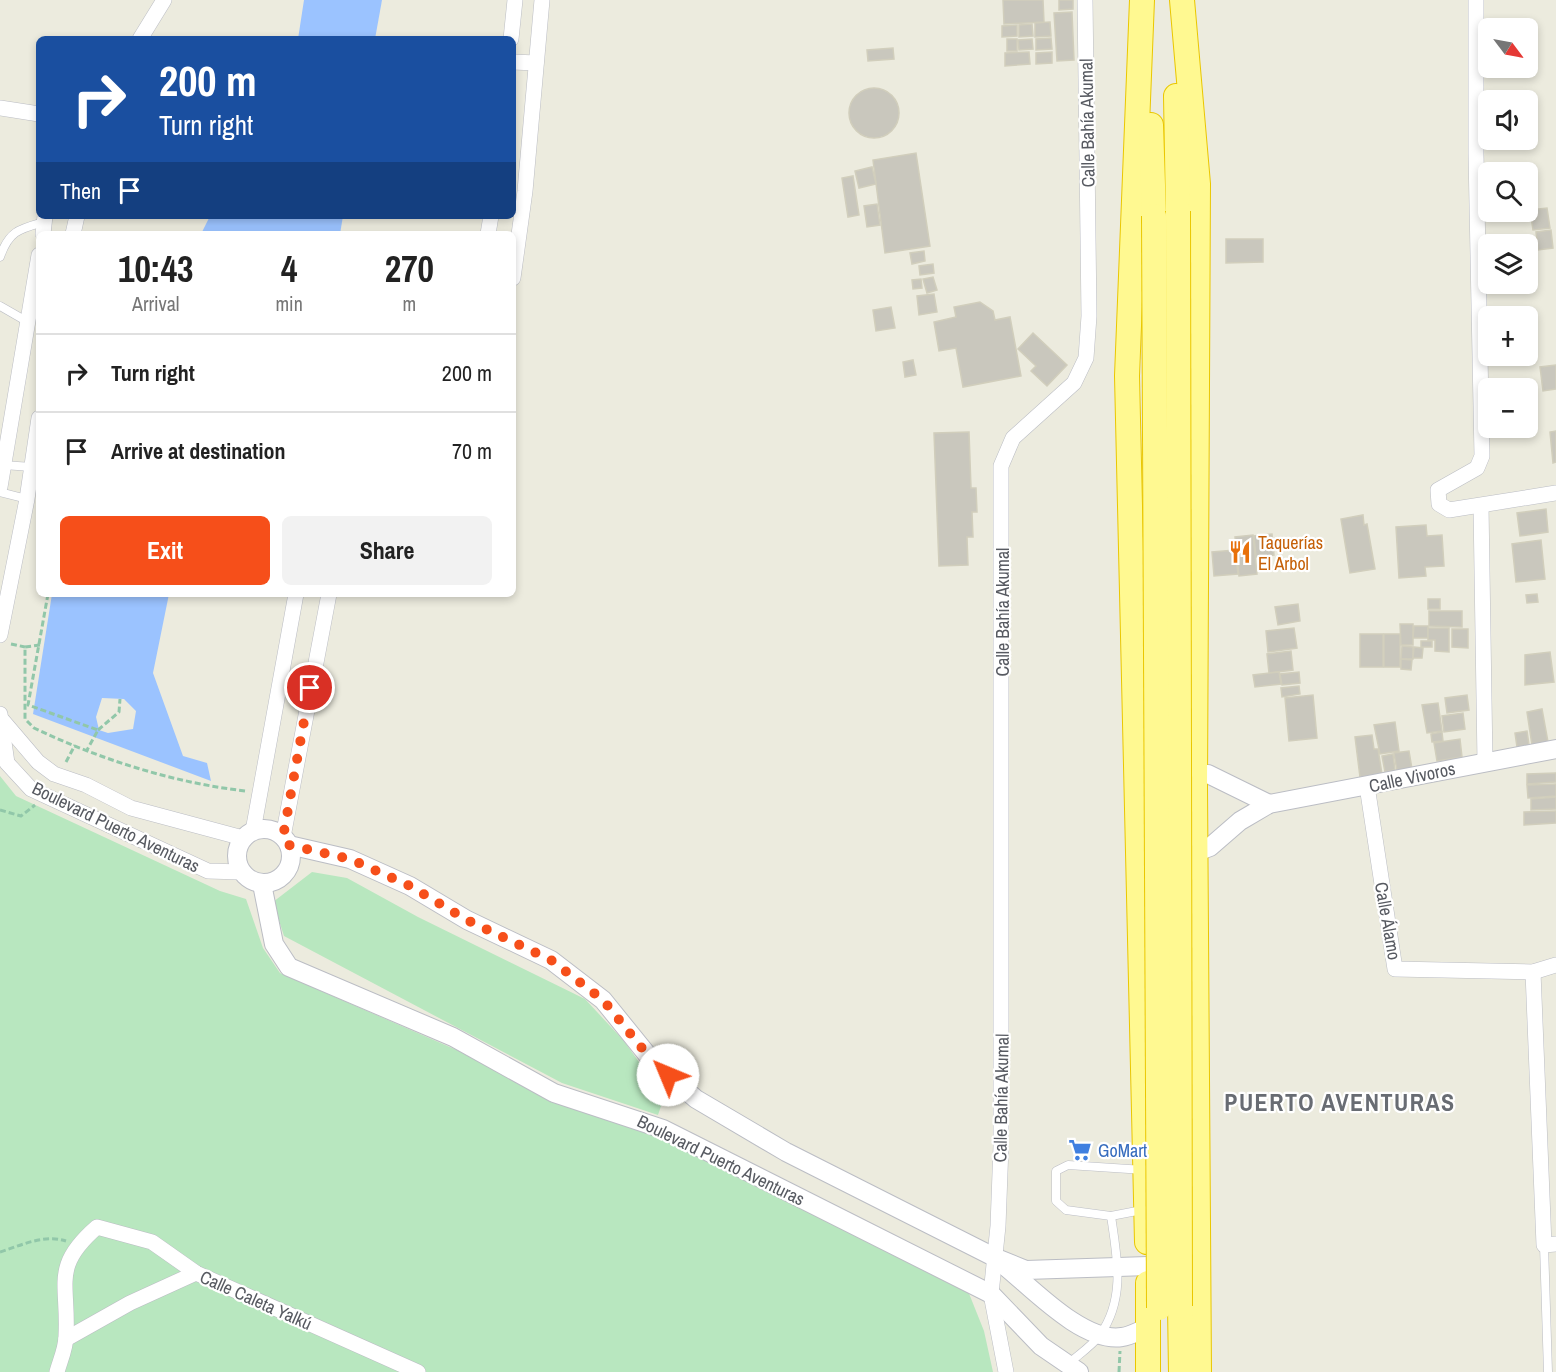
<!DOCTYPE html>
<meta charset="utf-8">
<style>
body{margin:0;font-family:"Archivo Narrow",sans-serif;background:#f2f2f2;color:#222;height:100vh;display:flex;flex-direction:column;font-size:22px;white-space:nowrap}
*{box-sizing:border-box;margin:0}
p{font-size:20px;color:#767676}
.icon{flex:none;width:33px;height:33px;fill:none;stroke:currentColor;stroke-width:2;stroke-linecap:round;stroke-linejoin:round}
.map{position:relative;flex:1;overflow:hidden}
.drawer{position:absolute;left:36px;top:231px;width:480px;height:366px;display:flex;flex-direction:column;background:#fff;border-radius:9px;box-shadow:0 3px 9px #0003}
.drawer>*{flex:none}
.banner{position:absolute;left:36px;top:36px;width:480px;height:183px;border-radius:9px;box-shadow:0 3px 9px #0003;background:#1a4fa0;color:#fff;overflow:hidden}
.needle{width:39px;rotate:122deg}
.buttons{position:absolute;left:1478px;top:18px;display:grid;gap:12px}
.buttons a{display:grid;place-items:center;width:60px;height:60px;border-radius:9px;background:#fff;box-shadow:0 3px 9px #0003;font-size:30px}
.pin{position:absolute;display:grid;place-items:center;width:51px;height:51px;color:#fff;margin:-26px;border:3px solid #fff;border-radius:50%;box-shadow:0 2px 6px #0007}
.me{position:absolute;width:66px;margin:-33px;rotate:315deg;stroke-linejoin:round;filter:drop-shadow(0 0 4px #0008)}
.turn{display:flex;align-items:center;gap:21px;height:126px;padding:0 24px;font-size:27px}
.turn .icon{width:78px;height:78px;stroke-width:2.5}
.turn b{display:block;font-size:42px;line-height:51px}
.then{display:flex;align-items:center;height:57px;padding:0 24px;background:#0003;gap:12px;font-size:22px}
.eta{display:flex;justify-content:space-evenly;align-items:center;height:102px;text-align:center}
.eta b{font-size:36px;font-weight:800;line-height:42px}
.action{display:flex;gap:12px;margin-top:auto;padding:12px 24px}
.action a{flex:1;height:69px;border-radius:9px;background:#f64f1a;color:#fff;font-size:24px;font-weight:800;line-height:69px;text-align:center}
.action a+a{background:#f2f2f2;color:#222}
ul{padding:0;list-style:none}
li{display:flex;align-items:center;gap:18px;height:78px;padding:0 24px;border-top:2px solid #e0e0e0}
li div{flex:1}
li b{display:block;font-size:22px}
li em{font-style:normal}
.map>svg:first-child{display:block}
.green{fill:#b8e7bf}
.water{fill:#9bc3ff;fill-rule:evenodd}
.building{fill:#c9c7bd;stroke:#d1cebc;stroke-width:1.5}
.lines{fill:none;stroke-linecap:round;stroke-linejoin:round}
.service-casing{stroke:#bbbdc4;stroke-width:9}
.minor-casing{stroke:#bbbdc4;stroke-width:16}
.tertiary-casing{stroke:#bbbdc4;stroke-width:20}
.trunk-casing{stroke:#eac700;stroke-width:26}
.path{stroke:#91c7a9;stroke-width:3;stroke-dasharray:6 3;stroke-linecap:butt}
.service{stroke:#fff;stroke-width:8}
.minor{stroke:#fff;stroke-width:15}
.tertiary{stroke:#fff;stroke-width:18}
.trunk{stroke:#fff991;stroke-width:24}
.trunk-bridge-casing{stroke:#eac700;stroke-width:26;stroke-linecap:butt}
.trunk-bridge{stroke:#fff991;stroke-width:24}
.route{stroke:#f64f1a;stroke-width:10;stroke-dasharray:0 18}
.labels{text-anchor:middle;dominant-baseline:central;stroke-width:4.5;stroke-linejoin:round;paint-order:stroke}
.street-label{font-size:18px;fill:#575a61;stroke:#fff}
.food-label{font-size:18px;fill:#c56008;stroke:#fff;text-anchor:start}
.shop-label{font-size:18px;fill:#366cbe;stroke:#fff;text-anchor:start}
.district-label{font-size:24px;font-weight:bold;letter-spacing:1.5px;fill:#686c73;stroke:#fff}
</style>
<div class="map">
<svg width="1556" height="1372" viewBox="0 0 1556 1372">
<rect width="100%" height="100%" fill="#ecebde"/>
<g class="green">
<polygon points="0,776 16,796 220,891 246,899 263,948 280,973 624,1123 712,1157 968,1291 984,1331 993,1372 0,1372"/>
<polygon points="312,872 347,878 418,917 585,999 624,1041 664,1097 658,1115 562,1083 284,936 273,902"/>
</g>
<g class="water">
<polygon points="304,0 382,0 375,39 298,39"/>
<polygon points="210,216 343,216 340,234 201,234"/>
<path d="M 52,594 L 169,594 L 153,673 L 183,756 L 207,763 L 211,781 L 33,714 ZM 102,698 L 124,699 L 136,711 L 133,729 L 108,733 L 99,730 L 96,717 Z"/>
</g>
<g class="building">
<polygon points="1003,0 1043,0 1044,22 1004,24"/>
<polygon points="1059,0 1073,0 1073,9 1059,10"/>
<polygon points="1072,12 1074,60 1057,61 1054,13"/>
<polygon points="1050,22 1051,36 1035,37 1035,23"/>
<polygon points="1032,24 1033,36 1019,37 1019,25"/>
<polygon points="1017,25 1017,36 1002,37 1002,26"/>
<polygon points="1051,38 1052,49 1036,50 1036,39"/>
<rect x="1007" y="39" width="10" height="12"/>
<polygon points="1032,39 1033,49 1019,50 1018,40"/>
<polygon points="893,48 894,59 868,61 867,50"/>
<polygon points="1029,52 1030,64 1005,66 1005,53"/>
<polygon points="1052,52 1052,63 1036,64 1036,53"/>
<circle cx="874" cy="113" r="25"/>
<polygon points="916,153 930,246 885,253 873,160"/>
<polygon points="872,167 876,184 859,188 855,171"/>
<polygon points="853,176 859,215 848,217 842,178"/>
<polygon points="877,204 880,225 867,227 864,206"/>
<polygon points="1547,208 1550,228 1533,230 1530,210"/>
<polygon points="1551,230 1553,248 1538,250 1536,232"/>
<polygon points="1226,239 1263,239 1263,262 1226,263"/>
<polygon points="924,251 925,261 912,264 910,253"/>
<polygon points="933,264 934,273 920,275 919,266"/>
<polygon points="933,277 937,290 927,293 923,279"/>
<polygon points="921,279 922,288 913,289 912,280"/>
<polygon points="934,294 937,312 919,315 917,296"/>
<polygon points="980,302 993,311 995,320 1010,317 1021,376 963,387 956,348 939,351 934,322 956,317 954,307"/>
<polygon points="891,307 895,328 876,331 873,310"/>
<polygon points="1033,333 1067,365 1047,386 1031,371 1036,366 1018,349"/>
<polygon points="913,360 916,375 905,377 903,362"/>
<polygon points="1556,365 1556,389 1543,391 1540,367"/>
<polygon points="1556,431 1556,462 1553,463 1550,432"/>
<polygon points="969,432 971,488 976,488 977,512 972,512 973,537 967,537 968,565 939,566 934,433"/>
<polygon points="1546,509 1548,532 1520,536 1517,513"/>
<polygon points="1363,515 1364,525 1367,524 1375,569 1350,573 1341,519"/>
<polygon points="1426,525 1427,536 1442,535 1444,566 1425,567 1426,576 1399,578 1396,527"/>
<polygon points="1272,534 1274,555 1256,557 1254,536"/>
<polygon points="1253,535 1257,574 1239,576 1235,537"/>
<polygon points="1541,540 1545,579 1516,582 1512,544"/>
<polygon points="1235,550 1238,574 1214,576 1212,552"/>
<polygon points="1537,594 1538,602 1527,603 1526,595"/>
<rect x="1428" y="599" width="12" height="10"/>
<polygon points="1298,604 1300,621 1278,625 1275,607"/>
<polygon points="1429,611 1462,611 1462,627 1429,626"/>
<polygon points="1400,624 1413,624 1413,645 1401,645"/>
<polygon points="1414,626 1428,626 1428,638 1413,638"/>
<polygon points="1294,628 1297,648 1268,652 1266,631"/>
<polygon points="1428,628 1449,628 1449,652 1435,651 1435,640 1428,640"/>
<polygon points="1452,629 1468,629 1468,648 1452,647"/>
<rect x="1360" y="634" width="23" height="33"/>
<rect x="1384" y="634" width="16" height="33"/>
<rect x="1421" y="641" width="11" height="6"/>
<polygon points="1402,646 1413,647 1413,659 1401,659"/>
<polygon points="1414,647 1423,648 1422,658 1413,658"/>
<polygon points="1291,651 1293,670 1269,673 1267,654"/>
<polygon points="1550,652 1554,682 1525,685 1525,655"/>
<polygon points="1401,659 1412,660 1411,670 1401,669"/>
<polygon points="1279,672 1281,684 1255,687 1253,675"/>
<polygon points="1299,672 1300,683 1282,685 1280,674"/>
<polygon points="1299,686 1300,694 1282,697 1281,688"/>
<polygon points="1313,695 1317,738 1289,741 1285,698"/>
<polygon points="1467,695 1469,710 1447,713 1445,698"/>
<polygon points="1438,703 1442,731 1427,733 1422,705"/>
<polygon points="1542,709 1548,742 1532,745 1527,712"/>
<polygon points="1463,713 1465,729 1444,732 1442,716"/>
<polygon points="1395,722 1399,751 1380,754 1374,725"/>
<polygon points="1527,731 1529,745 1517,747 1515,733"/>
<polygon points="1442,732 1443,741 1432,742 1431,734"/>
<polygon points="1372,735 1374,749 1378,749 1382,774 1360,777 1355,737"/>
<polygon points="1460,739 1462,757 1437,761 1434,743"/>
<polygon points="1409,751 1412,769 1397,771 1394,753"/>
<polygon points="1393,754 1395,770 1385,772 1382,756"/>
<polygon points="1556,773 1556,782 1527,784 1527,774"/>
<polygon points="1556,784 1556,796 1528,798 1527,785"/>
<polygon points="1556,797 1556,809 1531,810 1531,799"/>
<polygon points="1556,811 1556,823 1524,825 1524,812"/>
</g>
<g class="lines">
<g class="service-casing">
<g id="service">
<path d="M 0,257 C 9,231 19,229 44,222"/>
<polyline points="0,306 28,322"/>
<polyline points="3,465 32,467"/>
<polyline points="0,492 27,499"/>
<polyline points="1142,1210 1111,1216 1066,1210 1056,1201 1056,1171 1068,1165 1144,1170"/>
<polyline points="1544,1245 1548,1372"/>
<path d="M 1068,1364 C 1078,1355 1092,1346 1100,1335 C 1126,1298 1117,1257 1111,1216"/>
</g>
</g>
<g class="minor-casing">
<g id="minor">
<polyline points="1476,0 1476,154 1482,456 1477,468 1438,490 1439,504 1449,510 1556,493"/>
<polyline points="140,39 164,0"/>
<polyline points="511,39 515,0"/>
<polyline points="513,62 536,63"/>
<polyline points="0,108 39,114"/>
<polyline points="43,234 45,216"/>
<polyline points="73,234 77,216"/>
<polyline points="488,234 491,216"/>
<polyline points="513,278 525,191 542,0"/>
<polyline points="0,487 39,255"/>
<polyline points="1481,506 1485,762"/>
<polyline points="0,635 27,499 39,418"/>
<polyline points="0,714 7,763 31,789 208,871 241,872"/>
<polyline points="3,721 38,762 54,774 86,785 131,808 243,838"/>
<polyline points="1367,786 1395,969 1533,972 1556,965"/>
<polyline points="253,831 296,594"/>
<polyline points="283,837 329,594"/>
<polyline points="1533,972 1544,1245 1556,1244"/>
<polyline points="66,1339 130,1303 196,1273"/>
<path d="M 57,1372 C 60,1361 66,1348 66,1336 C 69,1283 51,1267 97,1227 L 152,1242 L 196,1273 L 418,1372"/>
<polyline points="1006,1372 991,1294 998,1226 1001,1146 1001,466 1013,438 1074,383 1086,358 1089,316 1085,0"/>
</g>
</g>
<g class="tertiary-casing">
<g id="tertiary">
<polyline points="1185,774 1208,774 1269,804"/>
<circle cx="264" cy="856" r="27"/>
<polyline points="289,845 350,859 410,886 467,920 551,960 603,1000 654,1063 696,1099 786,1152 994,1257 1026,1270 1148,1266"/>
<polyline points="1186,856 1210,847 1240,821 1269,804 1556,749"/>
<polyline points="262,884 274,944 289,967 453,1037 554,1093 663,1129 991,1294 1041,1346 1079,1372"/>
<path d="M 1007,1268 C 1034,1290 1084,1343 1122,1337 C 1131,1336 1140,1330 1149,1327"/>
</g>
</g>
<g class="trunk-casing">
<g id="trunk">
<polyline points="1142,0 1127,376 1147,1242"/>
<polyline points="1182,0 1198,184 1195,786 1199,1372"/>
<polyline points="1176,96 1178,211"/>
<polyline points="1151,125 1154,216"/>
<polyline points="1180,1306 1181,1372"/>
<polyline points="1148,1372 1148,1283"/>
</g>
</g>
<g class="path">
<polyline points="48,594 28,705 98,730 87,750"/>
<polyline points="11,644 25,647"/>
<path d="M 40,645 L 25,647 L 25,719 L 34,728 C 99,759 174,783 246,791"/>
<polyline points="98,730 119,712 120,699"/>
<polyline points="66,762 75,745"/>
<polyline points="0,810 21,816 35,805"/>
<path d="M 0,1252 C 22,1245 44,1234 66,1241"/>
<polyline points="1119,1372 1120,1351"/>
</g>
<use href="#service" class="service"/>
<use href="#minor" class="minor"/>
<use href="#tertiary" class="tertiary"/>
<use href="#trunk" class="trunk"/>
<g class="trunk-bridge-casing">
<g id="trunk-bridge">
<polyline points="1178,211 1180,1306"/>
<polyline points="1154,216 1159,1308"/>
</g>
</g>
<use href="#trunk-bridge" class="trunk-bridge"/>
</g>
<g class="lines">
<polyline class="route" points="310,688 283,837 289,845 350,859 410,886 467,920 551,960 603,1000 654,1063 668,1075"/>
</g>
<defs>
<g id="restaurant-bare" transform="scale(1.8)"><path d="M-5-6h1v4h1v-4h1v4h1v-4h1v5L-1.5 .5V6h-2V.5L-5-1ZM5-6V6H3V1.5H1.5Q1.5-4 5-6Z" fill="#e8710a" stroke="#fff" stroke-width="2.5" paint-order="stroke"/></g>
<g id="supermarket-bare" transform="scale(1.8)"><path d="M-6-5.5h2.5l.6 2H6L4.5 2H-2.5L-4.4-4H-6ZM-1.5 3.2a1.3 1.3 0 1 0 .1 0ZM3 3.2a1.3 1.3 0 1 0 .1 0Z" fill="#3f7fe0" stroke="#fff" stroke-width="2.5" paint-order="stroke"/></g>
</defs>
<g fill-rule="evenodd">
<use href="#restaurant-bare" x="1240" y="552"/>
<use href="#supermarket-bare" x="1080" y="1150"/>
</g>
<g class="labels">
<g class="street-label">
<text transform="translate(1087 123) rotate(-91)">Calle Bahía Akumal</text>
<text transform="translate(1002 612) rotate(-90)">Calle Bahía Akumal</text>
<text transform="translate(1412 777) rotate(-12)">Calle Vivoros</text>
<text transform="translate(116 827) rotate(26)">Boulevard Puerto Aventuras</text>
<text transform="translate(1388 921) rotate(80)">Calle Álamo</text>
<text transform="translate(1001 1098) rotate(-89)">Calle Bahía Akumal</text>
<text transform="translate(721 1160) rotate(26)">Boulevard Puerto Aventuras</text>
<text transform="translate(256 1300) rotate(24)">Calle Caleta Yalkú</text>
</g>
<g class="food-label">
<text x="1258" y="542">Taquerías<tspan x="1258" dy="21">El Arbol</tspan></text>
</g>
<g class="shop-label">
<text x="1098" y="1150">GoMart</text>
</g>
<g class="district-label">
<text x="1340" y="1102">PUERTO AVENTURAS</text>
</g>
</g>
</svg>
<div class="buttons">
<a><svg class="needle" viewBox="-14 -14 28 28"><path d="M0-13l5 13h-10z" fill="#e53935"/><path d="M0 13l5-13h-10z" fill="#767676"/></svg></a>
<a><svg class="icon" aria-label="sound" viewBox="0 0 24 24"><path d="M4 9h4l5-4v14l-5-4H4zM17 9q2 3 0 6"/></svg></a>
<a><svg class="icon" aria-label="search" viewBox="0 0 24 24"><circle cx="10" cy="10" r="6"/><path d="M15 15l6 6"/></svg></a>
<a><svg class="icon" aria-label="layers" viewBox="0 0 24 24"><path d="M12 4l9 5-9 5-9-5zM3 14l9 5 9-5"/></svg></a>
<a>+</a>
<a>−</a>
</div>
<div class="pin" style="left:310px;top:688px;background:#d93025"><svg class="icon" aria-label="arrive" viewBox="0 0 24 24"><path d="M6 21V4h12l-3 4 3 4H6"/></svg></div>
<svg class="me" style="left:668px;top:1075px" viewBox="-20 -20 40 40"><circle r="19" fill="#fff"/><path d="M0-13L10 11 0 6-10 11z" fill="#f64f1a"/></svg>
<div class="banner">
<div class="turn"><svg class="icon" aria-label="right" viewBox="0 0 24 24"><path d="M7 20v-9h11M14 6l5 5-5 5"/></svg><div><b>200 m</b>Turn right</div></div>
<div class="then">Then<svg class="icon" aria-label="arrive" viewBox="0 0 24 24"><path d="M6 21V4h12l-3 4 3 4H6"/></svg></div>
</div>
<section class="drawer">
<div class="eta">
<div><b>10:43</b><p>Arrival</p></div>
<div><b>4</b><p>min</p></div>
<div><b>270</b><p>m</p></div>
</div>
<ul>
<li><svg class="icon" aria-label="right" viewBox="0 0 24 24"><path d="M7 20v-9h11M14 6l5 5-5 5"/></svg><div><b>Turn right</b></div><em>200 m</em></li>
<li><svg class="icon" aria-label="arrive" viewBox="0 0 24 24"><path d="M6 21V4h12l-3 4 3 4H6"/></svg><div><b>Arrive at destination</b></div><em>70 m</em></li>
</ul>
<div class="action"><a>Exit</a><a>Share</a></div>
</section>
</div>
